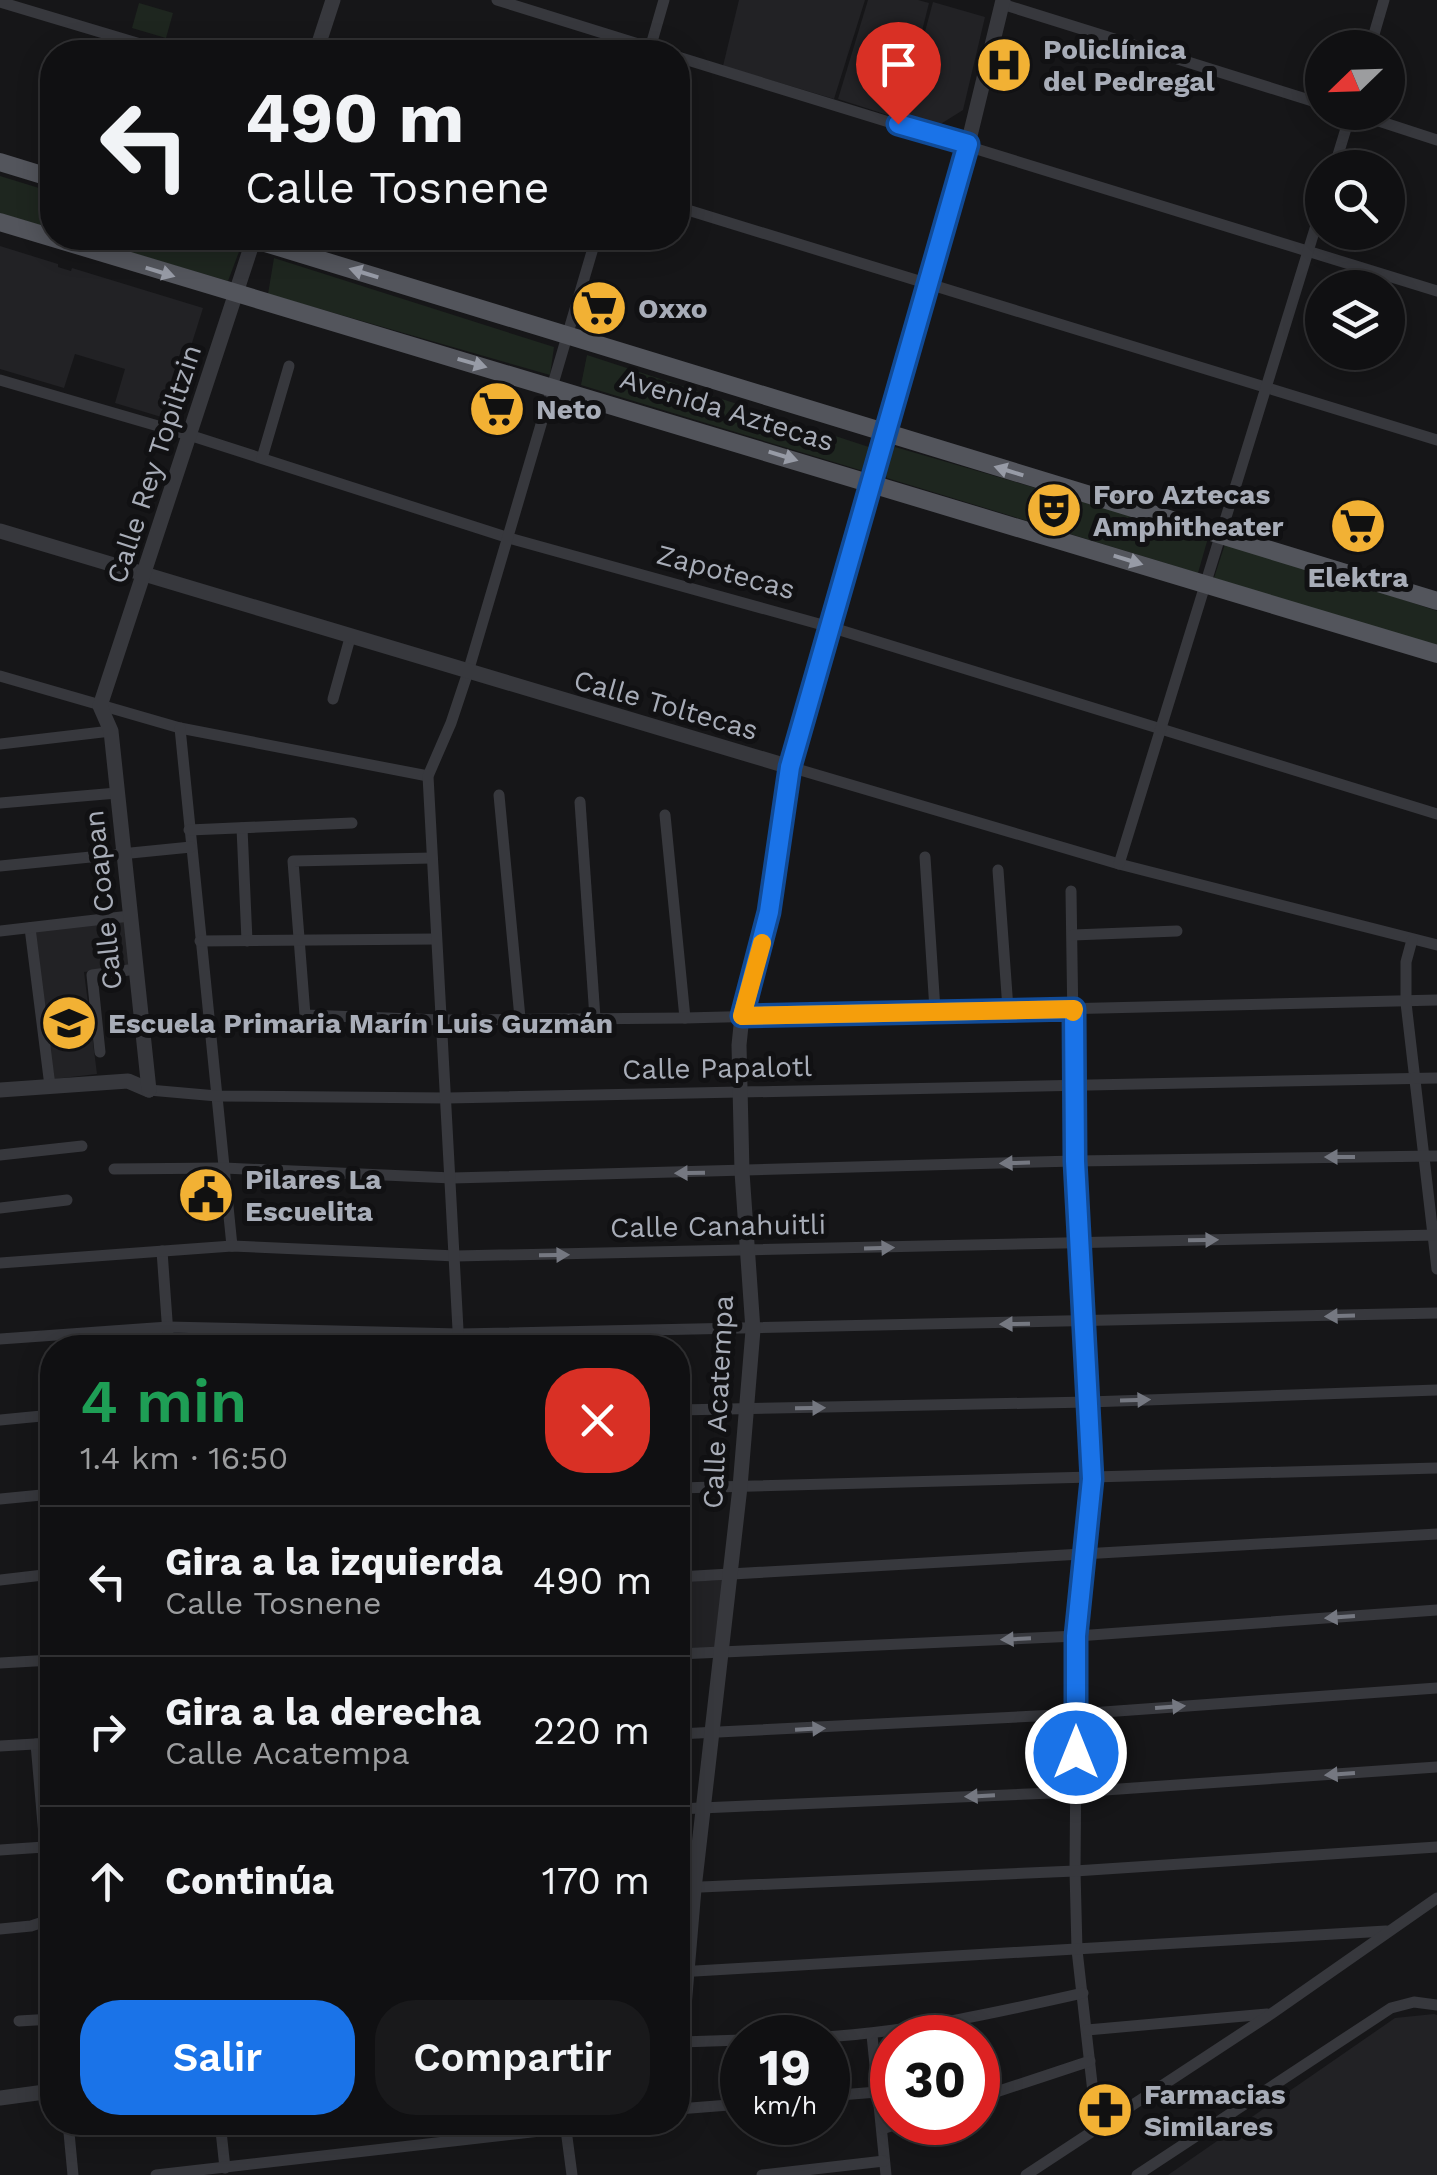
<!DOCTYPE html>
<html lang="es">
<meta charset="utf-8">
<style>
body{margin:0;font-family:"Work Sans",sans-serif;background:#19191b;color:#f1f3f6;height:100vh;display:flex;flex-direction:column;font-size:38px;white-space:nowrap}
*{box-sizing:border-box;margin:0}
p{font-size:32px;color:#9c9d9f}
.icon{flex:none;width:55px;height:55px;fill:none;stroke:currentColor;stroke-width:2;stroke-linecap:round;stroke-linejoin:round}
.map{position:relative;flex:1;overflow:hidden}
.sheet{position:absolute;left:40px;top:1335px;width:650px;height:800px;display:flex;flex-direction:column;background:#101012;border-radius:40px;box-shadow:0 5px 25px #0003,0 0 0 2px #303032}
.sheet>*{flex:none}
.guide{position:absolute;left:40px;top:40px;width:650px;height:210px;border-radius:40px;box-shadow:0 5px 25px #0003,0 0 0 2px #303032;background:#101012;color:#f1f3f6;overflow:hidden}
.needle{width:65px;rotate:247deg}
.controls{position:absolute;left:1305px;top:30px;display:grid;gap:20px}
.controls a{display:grid;place-items:center;width:100px;height:100px;border-radius:50%;background:#101012;box-shadow:0 5px 25px #0003,0 0 0 2px #303032;font-size:50px}
.speed{position:absolute;left:720px;top:2015px;display:flex;gap:20px;font-size:50px;font-weight:700;text-align:center}
.speed>*{display:grid;place-content:center;width:130px;height:130px;border-radius:50%;background:#101012;box-shadow:0 5px 25px #0003,0 0 0 2px #303032;line-height:1}
.speed small{font-size:25px;font-weight:400}
.speed .limit{border:15px solid #d22;background:#fff;color:#111}
.pin{position:absolute;display:grid;place-items:center;width:85px;height:85px;color:#fff;margin:-102px -42px;border-radius:50% 50% 50% 0;rotate:-45deg;box-shadow:0 0 10px #0007}
.pin .icon{rotate:45deg}
.me{position:absolute;width:110px;margin:-55px;rotate:0deg;stroke-linejoin:round;filter:drop-shadow(0 0 8px #0008)}
.turn{display:flex;align-items:center;gap:35px;height:210px;padding:0 40px;font-size:45px}
.turn .icon{width:130px;height:130px;stroke-width:2.5}
.turn b{display:block;font-size:70px;line-height:85px}
.round{display:grid;place-items:center;flex:none;width:105px;height:105px;border-radius:40px;background:#19191b}
.headline{display:flex;align-items:center;justify-content:space-between;height:170px;padding:0 40px}
h1{font-size:60px;font-weight:600;line-height:75px;color:#1e9e55}
.primary-button{display:flex;gap:20px;margin-top:auto;padding:20px 40px}
.primary-button a{flex:1;height:115px;border-radius:40px;background:#1a73e8;color:#fff;font-size:40px;font-weight:600;line-height:115px;text-align:center}
.primary-button a+a{background:#19191b;color:#f1f3f6}
ul{padding:0;list-style:none}
li{display:flex;align-items:center;gap:30px;height:150px;padding:0 40px;border-top:2px solid #303032}
li div{flex:1}
li b{display:block;font-size:38px}
li em{font-style:normal}
.map>svg:first-child{display:block}
.built{fill:#222225}
.green{fill:#1e261f}
.lines{fill:none;stroke-linecap:round;stroke-linejoin:round}
.minor{stroke:#37383d;stroke-width:11}
.tertiary{stroke:#37383d;stroke-width:15}
.primary{stroke:#53555c;stroke-width:18}
.oneway{fill:#979ba6}
.oneway2{fill:#757881}
.route-casing{stroke:#114b97;stroke-width:25}
.route{stroke:#1a73e8;stroke-width:18}
.slow{stroke:#f59e0b;stroke-width:18}
.labels{text-anchor:middle;dominant-baseline:central;stroke-width:10;stroke-linejoin:round;paint-order:stroke}
.poi-label{font-size:28px;font-weight:bold;fill:#a8adb8;stroke:#111113;text-anchor:start}
.street-label{font-size:28px;fill:#a8adb8;stroke:#111113}
</style>
<div class="map">
<svg width="1437" height="2175" viewBox="0 0 1437 2175">
<rect width="100%" height="100%" fill="#161618"/>
<g class="built">
<polygon points="739,0 865,0 834,99 723,66"/>
<polygon points="868,0 918,0 929,3 900,119 838,99"/>
<polygon points="933,2 985,17 963,110 939,125 902,117"/>
<polygon points="0,246 58,264 58,267 71,271 72,268 203,308 168,419 115,403 125,369 75,354 64,388 0,369"/>
<polygon points="126,920 131,966 84,972 97,1074 54,1079 35,931"/>
<polygon points="725,1580 719,1651 678,1651 678,1582"/>
<polygon points="1434,2014 1437,2015 1437,2175 1168,2175 1395,2018"/>
</g>
<g class="green">
<polygon points="139,3 173,13 166,38 132,28"/>
<polygon points="0,176 52,192 52,229 0,213"/>
<polygon points="81,238 202,238 240,249 228,281"/>
<polygon points="274,258 554,347 550,375 268,294"/>
<polygon points="587,355 875,449 873,474 581,385"/>
<polygon points="895,447 1208,538 1198,573 887,478 879,460"/>
<polygon points="1226,541 1437,611 1437,647 1214,578"/>
</g>
<g class="lines">
<g class="minor">
<polyline points="497,0 664,52"/>
<polyline points="0,2 167,52"/>
<polyline points="1002,4 1322,104"/>
<polyline points="1370,48 1384,0"/>
<polyline points="649,52 664,0"/>
<polyline points="678,57 1437,291"/>
<polyline points="1351,112 1437,140"/>
<polyline points="1334,168 1351,112"/>
<polyline points="678,207 1437,440"/>
<polyline points="0,380 189,435 509,538 830,627 1437,814"/>
<polyline points="262,458 289,366"/>
<polyline points="0,676 180,728 428,776"/>
<polyline points="333,699 350,638"/>
<polyline points="180,728 232,1246"/>
<polyline points="0,744 111,731"/>
<polyline points="790,767 1119,864 1437,945"/>
<polyline points="499,795 520,1018"/>
<polyline points="580,802 595,1018"/>
<polyline points="0,803 117,793"/>
<polyline points="665,815 685,1018"/>
<polyline points="242,828 247,941"/>
<polyline points="189,830 352,823"/>
<polyline points="925,857 935,1010"/>
<polyline points="432,858 293,861 305,1015 441,1020 685,1018 1437,1000"/>
<polyline points="1119,864 1322,206"/>
<polyline points="0,866 191,847"/>
<polyline points="998,870 1008,1009"/>
<polyline points="1071,891 1075,1161 1093,1479 1077,1636 1075,1871 1077,1950 1097,2128"/>
<polyline points="30,928 50,1086"/>
<polyline points="0,931 130,916"/>
<polyline points="1073,935 1177,931"/>
<polyline points="1412,940 1406,962 1406,1003 1437,1269"/>
<polyline points="200,941 436,939"/>
<polyline points="100,1052 92,975 136,969"/>
<polyline points="149,1090 217,1096 447,1098 1437,1078"/>
<polyline points="0,1155 82,1146"/>
<polyline points="114,1169 224,1168 452,1178 1075,1161 1437,1156"/>
<polyline points="0,1208 67,1200"/>
<polyline points="162,1251 169,1348"/>
<polyline points="0,1263 232,1246 456,1256 1437,1235"/>
<polyline points="0,1339 168,1327 459,1334 1437,1313"/>
<polyline points="459,1348 428,776 451,723 468,672 596,238"/>
<polyline points="678,1410 1088,1402 1437,1390"/>
<polyline points="0,1420 52,1415"/>
<polyline points="678,1488 1437,1468"/>
<polyline points="0,1499 52,1494"/>
<polyline points="678,1577 1437,1534"/>
<polyline points="0,1580 52,1574"/>
<polyline points="678,1654 1077,1636 1437,1610"/>
<polyline points="0,1663 52,1660"/>
<polyline points="678,1734 1076,1714 1437,1688"/>
<polyline points="36,1744 52,1927"/>
<polyline points="0,1746 52,1743"/>
<polyline points="678,1809 1076,1792 1437,1767"/>
<polyline points="0,1850 44,1847"/>
<polyline points="678,1888 1075,1871 1437,1847"/>
<polyline points="0,1929 31,1926 52,1919"/>
<polyline points="678,1972 1386,1931"/>
<polyline points="19,2021 52,2019"/>
<polyline points="1087,2030 1267,2014"/>
<polyline points="872,2035 886,2175"/>
<path d="M 806,2038 C 901,2034 990,2014 1083,1993"/>
<polyline points="681,2042 742,2040"/>
<polyline points="828,2096 877,2092"/>
<polyline points="978,2098 1090,2061"/>
<polyline points="678,2109 742,2104"/>
<polyline points="68,2122 73,2175"/>
<polyline points="220,2122 225,2168"/>
<polyline points="565,2122 572,2175"/>
<polyline points="882,2129 902,2122"/>
<polyline points="156,2175 619,2122"/>
<polyline points="762,2175 884,2161"/>
<polyline points="1026,2175 1271,2014 1437,1898"/>
<polyline points="1137,2175 1391,2008 1414,2002 1437,2005"/>
</g>
<g class="tertiary">
<polyline points="316,52 333,0"/>
<polyline points="0,531 790,767"/>
<polyline points="0,1090 128,1081 149,1090"/>
<polyline points="149,1090 111,731 100,706 254,238"/>
<polyline points="678,2042 681,2042 694,1889 740,1487 753,1330 742,1172 739,1045 742,1016 773,890 790,767 968,144 1003,0"/>
<polyline points="0,2098 52,2091"/>
</g>
<g class="primary">
<polyline points="0,162 52,178"/>
<polyline points="0,222 1437,654"/>
<polyline points="249,238 1437,601"/>
</g>
</g>
<defs><path id="oneway-solid" d="M-6-.8H1V-3.2L6.5 0L1 3.2V.8H-6Z" transform="scale(2.5)"/></defs>
<g class="oneway">
<use href="#oneway-solid" transform="translate(160 272) rotate(17)"/>
<use href="#oneway-solid" transform="translate(364 273) rotate(-163)"/>
<use href="#oneway-solid" transform="translate(472 363) rotate(16)"/>
<use href="#oneway-solid" transform="translate(783 456) rotate(17)"/>
<use href="#oneway-solid" transform="translate(1009 471) rotate(-163)"/>
<use href="#oneway-solid" transform="translate(1128 560) rotate(17)"/>
</g>
<g class="oneway2">
<use href="#oneway-solid" transform="translate(1340 1157) rotate(-180)"/>
<use href="#oneway-solid" transform="translate(1015 1163) rotate(178)"/>
<use href="#oneway-solid" transform="translate(690 1173) rotate(179)"/>
<use href="#oneway-solid" transform="translate(1203 1240) rotate(-1)"/>
<use href="#oneway-solid" transform="translate(879 1248) rotate(-2)"/>
<use href="#oneway-solid" transform="translate(554 1255) rotate(-1)"/>
<use href="#oneway-solid" transform="translate(1340 1316) rotate(178)"/>
<use href="#oneway-solid" transform="translate(1015 1324) rotate(179)"/>
<use href="#oneway-solid" transform="translate(1135 1400) rotate(-2)"/>
<use href="#oneway-solid" transform="translate(810 1408) rotate(-1)"/>
<use href="#oneway-solid" transform="translate(1340 1617) rotate(176)"/>
<use href="#oneway-solid" transform="translate(1016 1639) rotate(177)"/>
<use href="#oneway-solid" transform="translate(1170 1707) rotate(-4)"/>
<use href="#oneway-solid" transform="translate(810 1729) rotate(-3)"/>
<use href="#oneway-solid" transform="translate(1340 1774) rotate(176)"/>
<use href="#oneway-solid" transform="translate(980 1796) rotate(177)"/>
</g>
<g class="lines">
<g class="route-casing">
<polyline id="route" points="898,124 968,144 790,767 769,912 742,1016 1074,1009 1075,1161 1092,1479 1076,1636 1076,1753"/>
</g>
<use href="#route" class="route"/>
<polyline class="slow" points="762,943 742,1016 1074,1009 1073,1012"/>
</g>
<defs>
<g id="hospital-disc" transform="scale(2.875)"><circle r="9.5" fill="#f2b134" stroke="#111113"/><path d="M-5-5h3v3.5h4V-5h3V5h-3V1.5h-4V5h-3Z" fill="#111"/></g>
<g id="supermarket-disc" transform="scale(2.875)"><circle r="9.5" fill="#f2b134" stroke="#111113"/><path d="M-6-5.5h2.5l.6 2H6L4.5 2H-2.5L-4.4-4H-6ZM-1.5 3.2a1.3 1.3 0 1 0 .1 0ZM3 3.2a1.3 1.3 0 1 0 .1 0Z" fill="#111"/></g>
<g id="theatre-disc" transform="scale(2.875)"><circle r="9.5" fill="#f2b134" stroke="#111113"/><path d="M-5-5.5Q0-4 5-5.5V0Q5 5 0 6Q-5 5-5 0ZM-3.3-2.5H-1v1.5H-3.3ZM1-2.5H3.3v1.5H1ZM-2.8 1Q0 5.5 2.8 1Z" fill="#111"/></g>
<g id="school-disc" transform="scale(2.875)"><circle r="9.5" fill="#f2b134" stroke="#111113"/><path d="M0-5L7-2L0 1L-7-2ZM-4 1L0 2.5L4 1V4Q0 6-4 4Z" fill="#111"/></g>
<g id="civic-disc" transform="scale(2.875)"><circle r="9.5" fill="#f2b134" stroke="#111113"/><path d="M-.6-6.5H3V-4.5H.6V-3L4-1V1h2V6H-6V1h2V-1L-.6-3ZM-1.2 2.5V6h2.4V2.5Z" fill="#111"/></g>
<g id="pharmacy-disc" transform="scale(2.875)"><circle r="9.5" fill="#f2b134" stroke="#111113"/><path d="M-2-6h4v4h4v4h-4v4h-4v-4h-4v-4h4Z" fill="#111"/></g>
</defs>
<g fill-rule="evenodd">
<use href="#hospital-disc" x="1004" y="65"/>
<use href="#supermarket-disc" x="599" y="308"/>
<use href="#supermarket-disc" x="497" y="409"/>
<use href="#theatre-disc" x="1054" y="510"/>
<use href="#supermarket-disc" x="1358" y="526"/>
<use href="#school-disc" x="69" y="1023"/>
<use href="#civic-disc" x="206" y="1195"/>
<use href="#pharmacy-disc" x="1105" y="2110"/>
</g>
<g class="labels">
<g class="poi-label">
<text x="1043" y="49">Policlínica<tspan x="1043" dy="32">del Pedregal</tspan></text>
<text x="638" y="308">Oxxo</text>
<text x="536" y="409">Neto</text>
<text x="1093" y="494">Foro Aztecas<tspan x="1093" dy="32">Amphitheater</tspan></text>
<text x="1358" y="577" text-anchor="middle">Elektra</text>
<text x="108" y="1023">Escuela Primaria Marín Luis Guzmán</text>
<text x="245" y="1179">Pilares La<tspan x="245" dy="32">Escuelita</tspan></text>
<text x="1144" y="2094">Farmacias<tspan x="1144" dy="32">Similares</tspan></text>
</g>
<g class="street-label">
<text transform="translate(727 410) rotate(17)">Avenida Aztecas</text>
<text transform="translate(154 464) rotate(-72)">Calle Rey Topiltzin</text>
<text transform="translate(726 572) rotate(15)">Zapotecas</text>
<text transform="translate(666 705) rotate(16)">Calle Toltecas</text>
<text transform="translate(103 900) rotate(-96)">Calle Coapan</text>
<text transform="translate(717 1068) rotate(-1)">Calle Papalotl</text>
<text transform="translate(718 1226) rotate(-1)">Calle Canahuitli</text>
<text transform="translate(718 1402) rotate(-87)">Calle Acatempa</text>
</g>
</g>
</svg>
<div class="controls">
<a><svg class="needle" viewBox="-14 -14 28 28"><path d="M0-13l5 13h-10z" fill="#e53935"/><path d="M0 13l5-13h-10z" fill="#9c9d9f"/></svg></a>
<a><svg class="icon" aria-label="search" viewBox="0 0 24 24"><circle cx="10" cy="10" r="6"/><path d="M15 15l6 6"/></svg></a>
<a><svg class="icon" aria-label="layers" viewBox="0 0 24 24"><path d="M12 4l9 5-9 5-9-5zM3 14l9 5 9-5"/></svg></a>
</div>
<div class="speed"><div>19<small>km/h</small></div><div class="limit">30</div></div>
<div class="pin" style="left:898px;top:124px;background:#d93025"><svg class="icon" aria-label="arrive" viewBox="0 0 24 24"><path d="M6 21V4h12l-3 4 3 4H6"/></svg></div>
<svg class="me" style="left:1076px;top:1753px" viewBox="-20 -20 40 40"><circle r="17" fill="#1a73e8" stroke="#fff" stroke-width="3"/><path d="M0-11L8 9 0 5-8 9z" fill="#fff"/></svg>
<div class="guide">
<div class="turn"><svg class="icon" aria-label="left" viewBox="0 0 24 24"><path d="M17 20v-9H6M10 6l-5 5 5 5"/></svg><div><b>490 m</b>Calle Tosnene</div></div>
</div>
<section class="sheet">
<div class="headline"><div><h1>4 min</h1><p>1.4 km · 16:50</p></div><a class="round" style="background:#d93025;color:#fff"><svg class="icon" aria-label="close" viewBox="0 0 24 24"><path d="M6 6l12 12M18 6L6 18"/></svg></a></div>
<ul>
<li><svg class="icon" aria-label="left" viewBox="0 0 24 24"><path d="M17 20v-9H6M10 6l-5 5 5 5"/></svg><div><b>Gira a la izquierda</b><p>Calle Tosnene</p></div><em>490 m</em></li>
<li><svg class="icon" aria-label="right" viewBox="0 0 24 24"><path d="M7 20v-9h11M14 6l5 5-5 5"/></svg><div><b>Gira a la derecha</b><p>Calle Acatempa</p></div><em>220 m</em></li>
<li><svg class="icon" aria-label="ahead" viewBox="0 0 24 24"><path d="M12 20V5M6 11l6-6 6 6"/></svg><div><b>Continúa</b></div><em>170 m</em></li>
</ul>
<div class="primary-button"><a>Salir</a><a>Compartir</a></div>
</section>
</div>
